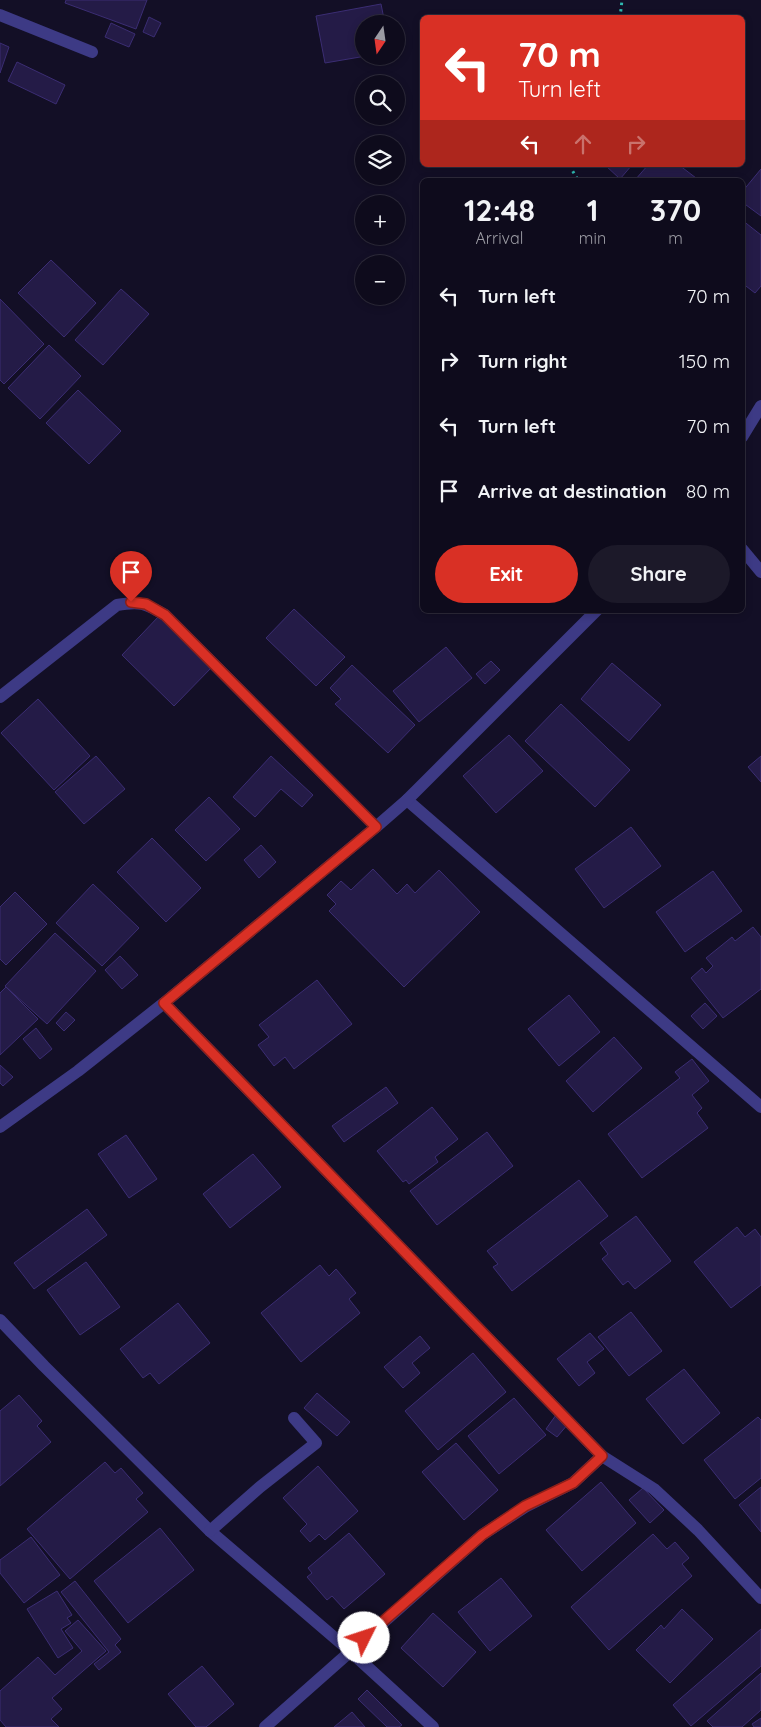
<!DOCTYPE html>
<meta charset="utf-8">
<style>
body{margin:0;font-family:Quicksand,sans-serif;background:#1c1929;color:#f1f3f6;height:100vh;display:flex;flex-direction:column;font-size:19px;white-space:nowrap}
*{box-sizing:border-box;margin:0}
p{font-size:16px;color:#9b9ba3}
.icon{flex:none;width:28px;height:28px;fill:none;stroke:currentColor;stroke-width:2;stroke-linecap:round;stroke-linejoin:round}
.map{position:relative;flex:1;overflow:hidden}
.details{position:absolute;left:420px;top:178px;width:325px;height:435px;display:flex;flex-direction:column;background:#0e0b1c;border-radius:8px;box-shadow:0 2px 8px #0003,0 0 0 1px #2e2b3b}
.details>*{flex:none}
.guide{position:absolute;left:420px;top:15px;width:325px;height:152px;border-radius:8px;box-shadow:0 2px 8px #0003,0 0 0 1px #2e2b3b;background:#d93025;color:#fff;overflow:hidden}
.needle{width:32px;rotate:193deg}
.buttons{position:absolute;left:355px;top:15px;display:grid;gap:10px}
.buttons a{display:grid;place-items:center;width:50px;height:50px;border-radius:50%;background:#0e0b1c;box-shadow:0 2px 8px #0003,0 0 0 1px #2e2b3b;font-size:25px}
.pin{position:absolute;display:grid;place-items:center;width:42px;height:42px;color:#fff;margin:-51px -21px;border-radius:50% 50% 50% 0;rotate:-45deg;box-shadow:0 0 5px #0007}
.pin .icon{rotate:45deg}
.me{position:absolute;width:55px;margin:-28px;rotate:49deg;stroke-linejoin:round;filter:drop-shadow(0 0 4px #0008)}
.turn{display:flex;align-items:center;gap:18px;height:105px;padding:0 15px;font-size:22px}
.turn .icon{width:65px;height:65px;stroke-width:2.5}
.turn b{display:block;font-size:35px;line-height:42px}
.lanes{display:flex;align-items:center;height:48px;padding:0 15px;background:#0003;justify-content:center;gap:25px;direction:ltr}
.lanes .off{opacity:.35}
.eta{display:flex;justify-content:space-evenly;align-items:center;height:85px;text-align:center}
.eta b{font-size:30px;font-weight:800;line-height:35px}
.cta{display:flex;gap:10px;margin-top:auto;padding:10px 15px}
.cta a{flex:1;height:58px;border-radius:30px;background:#d93025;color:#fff;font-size:20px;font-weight:800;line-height:58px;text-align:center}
.cta a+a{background:#1c1929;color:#f1f3f6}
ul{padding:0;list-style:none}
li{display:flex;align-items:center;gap:15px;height:65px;padding:0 15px}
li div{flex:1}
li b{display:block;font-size:19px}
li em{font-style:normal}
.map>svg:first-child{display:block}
.building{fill:#241b47;stroke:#3b2d73}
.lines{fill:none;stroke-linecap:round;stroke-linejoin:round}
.path{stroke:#2fb8b0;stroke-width:3;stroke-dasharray:2.5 4;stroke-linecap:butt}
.minor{stroke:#3d3a85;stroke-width:12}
.route-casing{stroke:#8d1f18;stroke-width:12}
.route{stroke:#d93025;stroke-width:9}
</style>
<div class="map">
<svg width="761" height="1727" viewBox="0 0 761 1727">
<rect width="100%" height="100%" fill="#130f26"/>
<g class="building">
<polygon points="66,0 147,0 136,29 65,3"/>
<polygon points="381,4 385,24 364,24 364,56 366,56 325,63 316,16"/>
<polygon points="149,17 161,23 154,37 143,32"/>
<polygon points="111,23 135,34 129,47 105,37"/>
<polygon points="0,43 9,47 0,73"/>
<polygon points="17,62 65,85 56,104 8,81"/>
<polygon points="605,165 632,165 620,179"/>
<polygon points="648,165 679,165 696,178 694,180 635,180"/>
<polygon points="761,169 761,216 742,202 742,192"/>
<polygon points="742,220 761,235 761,286 755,293 742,283"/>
<polygon points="51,260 96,303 64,337 18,293"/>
<polygon points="121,289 149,314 103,365 75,340"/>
<polygon points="0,299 44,344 4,384 0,380"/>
<polygon points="49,345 81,376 40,419 8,388"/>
<polygon points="78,390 121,431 89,464 46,423"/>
<polygon points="294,609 345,657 316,686 266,638"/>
<polygon points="159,616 212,667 174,706 122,655"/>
<polygon points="446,647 472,678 419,722 393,691"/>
<polygon points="491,661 500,670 485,684 476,674"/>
<polygon points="612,663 661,705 629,741 581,699"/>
<polygon points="352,665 415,725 388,753 335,704 341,699 330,688"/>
<polygon points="38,699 90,756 54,790 1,733"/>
<polygon points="561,704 630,770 595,807 525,741"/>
<polygon points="509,735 543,771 496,813 463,776"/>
<polygon points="96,756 125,789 84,824 55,792"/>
<polygon points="271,756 313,795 302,807 281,789 255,817 233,797"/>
<polygon points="761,756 761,782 748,767"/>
<polygon points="209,797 240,829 206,861 175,830"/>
<polygon points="631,827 661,866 604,908 575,869"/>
<polygon points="152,838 201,888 166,922 117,872"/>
<polygon points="261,845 276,862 259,878 244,860"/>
<polygon points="373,869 397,894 407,884 415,893 439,870 480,912 404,987 329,911 336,904 327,895 341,881 351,890"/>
<polygon points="713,871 742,911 685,952 656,912"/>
<polygon points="93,884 139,928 102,966 56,923"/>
<polygon points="15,892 47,924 6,965 0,959 0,907"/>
<polygon points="753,927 761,937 761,989 723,1018 691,978 702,968 706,973 713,966 706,958 732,937 735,941"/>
<polygon points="55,933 96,971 47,1024 5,986"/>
<polygon points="120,956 138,975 122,989 105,970"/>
<polygon points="317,980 352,1024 294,1069 285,1057 274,1066 258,1045 269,1037 259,1025"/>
<polygon points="6,987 38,1019 0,1055 0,993"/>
<polygon points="569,995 600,1032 559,1066 528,1029"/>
<polygon points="705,1003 717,1016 703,1029 691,1016"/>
<polygon points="66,1012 75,1020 64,1031 56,1023"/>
<polygon points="36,1028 52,1049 40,1059 23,1039"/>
<polygon points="614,1037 642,1068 593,1112 566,1081"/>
<polygon points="692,1059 709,1081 692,1095 702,1108 697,1113 708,1128 642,1178 608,1134 680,1078 675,1072"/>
<polygon points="0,1065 13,1077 3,1086 0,1083"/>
<polygon points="386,1087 398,1103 344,1142 332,1126"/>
<polygon points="432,1107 458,1139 435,1157 438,1162 409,1184 406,1180 403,1182 377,1151"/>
<polygon points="487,1132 513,1166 437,1225 410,1191"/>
<polygon points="126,1135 157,1179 129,1198 98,1154"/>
<polygon points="253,1154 281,1187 230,1228 203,1194"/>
<polygon points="579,1180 608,1216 512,1291 493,1267 498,1264 487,1251"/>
<polygon points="87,1209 107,1235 34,1289 14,1263"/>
<polygon points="636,1216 671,1261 635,1289 628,1281 623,1285 602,1259 608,1254 600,1243"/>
<polygon points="737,1227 745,1237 755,1229 761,1237 761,1285 731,1308 694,1262"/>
<polygon points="86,1262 120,1307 80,1335 47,1290"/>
<polygon points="320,1265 329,1276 336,1269 356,1293 349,1299 360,1313 301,1362 261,1313"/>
<polygon points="178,1303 210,1343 159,1384 150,1373 143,1378 120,1349"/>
<polygon points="631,1312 662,1351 629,1376 598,1337"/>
<polygon points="590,1333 604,1349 587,1362 595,1373 579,1386 557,1359"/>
<polygon points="420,1336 430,1348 412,1363 420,1373 403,1388 384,1367"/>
<polygon points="473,1353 506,1392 438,1450 405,1411"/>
<polygon points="684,1369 720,1413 683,1444 646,1399"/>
<polygon points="317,1393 350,1422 337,1436 304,1408"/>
<polygon points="19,1395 42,1421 37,1426 51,1442 0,1486 0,1411"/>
<polygon points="514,1398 546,1435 499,1474 468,1436"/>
<polygon points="556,1415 568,1424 557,1437 546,1429"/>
<polygon points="758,1417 761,1420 761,1478 735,1499 704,1460"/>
<polygon points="456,1443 498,1490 464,1520 422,1472"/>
<polygon points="105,1462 115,1473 121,1468 143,1493 136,1499 148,1512 70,1579 27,1529"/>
<polygon points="318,1466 358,1511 325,1540 319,1534 310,1542 300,1531 307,1524 283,1498"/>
<polygon points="601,1482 636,1523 582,1571 546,1530"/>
<polygon points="761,1487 761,1532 739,1505"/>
<polygon points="643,1488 664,1510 650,1523 629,1500"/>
<polygon points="160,1528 194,1570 128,1623 94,1581"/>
<polygon points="349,1533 385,1574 344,1609 332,1596 327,1600 307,1577 312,1573 308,1568"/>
<polygon points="653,1534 667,1549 675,1542 689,1558 682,1564 692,1576 609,1650 571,1607"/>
<polygon points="31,1537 60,1575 24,1603 0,1573 0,1560"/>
<polygon points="501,1578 532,1616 490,1651 458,1612"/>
<polygon points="75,1581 121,1639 115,1645 121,1652 99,1670 94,1664 109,1652 61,1592"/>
<polygon points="57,1591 72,1615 67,1618 71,1623 61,1629 73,1648 58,1658 27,1609"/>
<polygon points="682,1609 713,1639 670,1683 636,1650 661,1625 664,1629"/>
<polygon points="433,1613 476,1652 443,1687 401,1648"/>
<polygon points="78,1620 106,1651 52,1698 62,1709 51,1719 59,1727 6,1727 0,1720 0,1691 38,1657 55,1675 82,1651 65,1631"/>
<polygon points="761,1629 761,1666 691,1726 673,1705"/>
<polygon points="202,1666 234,1704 206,1727 196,1727 168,1694"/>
<polygon points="761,1673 761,1710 742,1727 713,1727 707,1721"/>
<polygon points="367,1690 402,1725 399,1727 387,1727 358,1699"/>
<polygon points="352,1712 365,1727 334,1727"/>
<polygon points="761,1718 761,1727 754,1727 752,1724"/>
</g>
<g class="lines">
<g class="path">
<polyline points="620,18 622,0"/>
<polyline points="571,165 572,170 578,180"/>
</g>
<g class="minor">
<polyline points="0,15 92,52"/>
<polyline points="742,437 761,406"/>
<polyline points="742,549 761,572"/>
<path d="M 0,697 L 117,605 C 140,601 145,603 165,615 L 376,827"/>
<polyline points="407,800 761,1107"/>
<polyline points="164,1003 602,1456 654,1489 698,1530 761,1598"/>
<polyline points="0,1127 78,1071 164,1003 376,827 407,800 597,610"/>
<polyline points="0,1320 44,1366 210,1531 350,1651 433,1727"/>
<polyline points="210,1531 260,1487 316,1443 294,1418"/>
<polyline points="265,1727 482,1535 525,1507 573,1483 602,1456"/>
</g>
</g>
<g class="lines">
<g class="route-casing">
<polyline id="route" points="131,602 146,604 165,615 376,827 164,1003 602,1456 573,1483 525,1506 482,1535 364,1638"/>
</g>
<use href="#route" class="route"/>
</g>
</svg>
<div class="buttons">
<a><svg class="needle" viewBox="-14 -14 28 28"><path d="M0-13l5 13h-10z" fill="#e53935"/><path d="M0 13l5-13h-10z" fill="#9b9ba3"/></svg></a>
<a><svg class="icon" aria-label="search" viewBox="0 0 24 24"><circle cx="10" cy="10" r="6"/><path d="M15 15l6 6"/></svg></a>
<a><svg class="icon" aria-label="layers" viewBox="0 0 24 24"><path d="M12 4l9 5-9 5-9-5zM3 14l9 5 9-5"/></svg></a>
<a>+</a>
<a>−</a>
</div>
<div class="pin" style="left:131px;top:602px;background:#d93025"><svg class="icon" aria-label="arrive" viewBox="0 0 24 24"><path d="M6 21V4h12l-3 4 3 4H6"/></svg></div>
<svg class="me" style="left:364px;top:1638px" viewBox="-20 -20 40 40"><circle r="19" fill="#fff"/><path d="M0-13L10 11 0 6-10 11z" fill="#d93025"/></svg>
<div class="guide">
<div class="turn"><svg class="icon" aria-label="left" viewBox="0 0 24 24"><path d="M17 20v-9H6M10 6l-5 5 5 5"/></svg><div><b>70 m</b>Turn left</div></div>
<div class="lanes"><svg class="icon" aria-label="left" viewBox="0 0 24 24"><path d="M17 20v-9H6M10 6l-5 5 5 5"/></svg><svg class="icon off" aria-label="ahead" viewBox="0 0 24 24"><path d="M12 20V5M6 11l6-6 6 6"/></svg><svg class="icon off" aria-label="right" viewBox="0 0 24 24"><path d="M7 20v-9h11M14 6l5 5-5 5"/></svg></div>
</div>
<section class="details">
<div class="eta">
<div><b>12:48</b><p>Arrival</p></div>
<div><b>1</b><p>min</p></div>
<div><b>370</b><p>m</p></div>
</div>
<ul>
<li><svg class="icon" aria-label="left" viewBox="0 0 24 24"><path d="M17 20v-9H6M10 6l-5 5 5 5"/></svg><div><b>Turn left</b></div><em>70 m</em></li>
<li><svg class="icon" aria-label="right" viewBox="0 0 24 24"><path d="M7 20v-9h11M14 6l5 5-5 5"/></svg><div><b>Turn right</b></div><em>150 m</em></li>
<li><svg class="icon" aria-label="left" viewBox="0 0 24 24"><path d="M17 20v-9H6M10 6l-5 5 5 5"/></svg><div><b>Turn left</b></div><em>70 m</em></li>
<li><svg class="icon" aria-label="arrive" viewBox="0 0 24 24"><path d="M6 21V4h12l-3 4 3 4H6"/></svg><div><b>Arrive at destination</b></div><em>80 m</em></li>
</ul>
<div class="cta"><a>Exit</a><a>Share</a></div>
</section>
</div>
